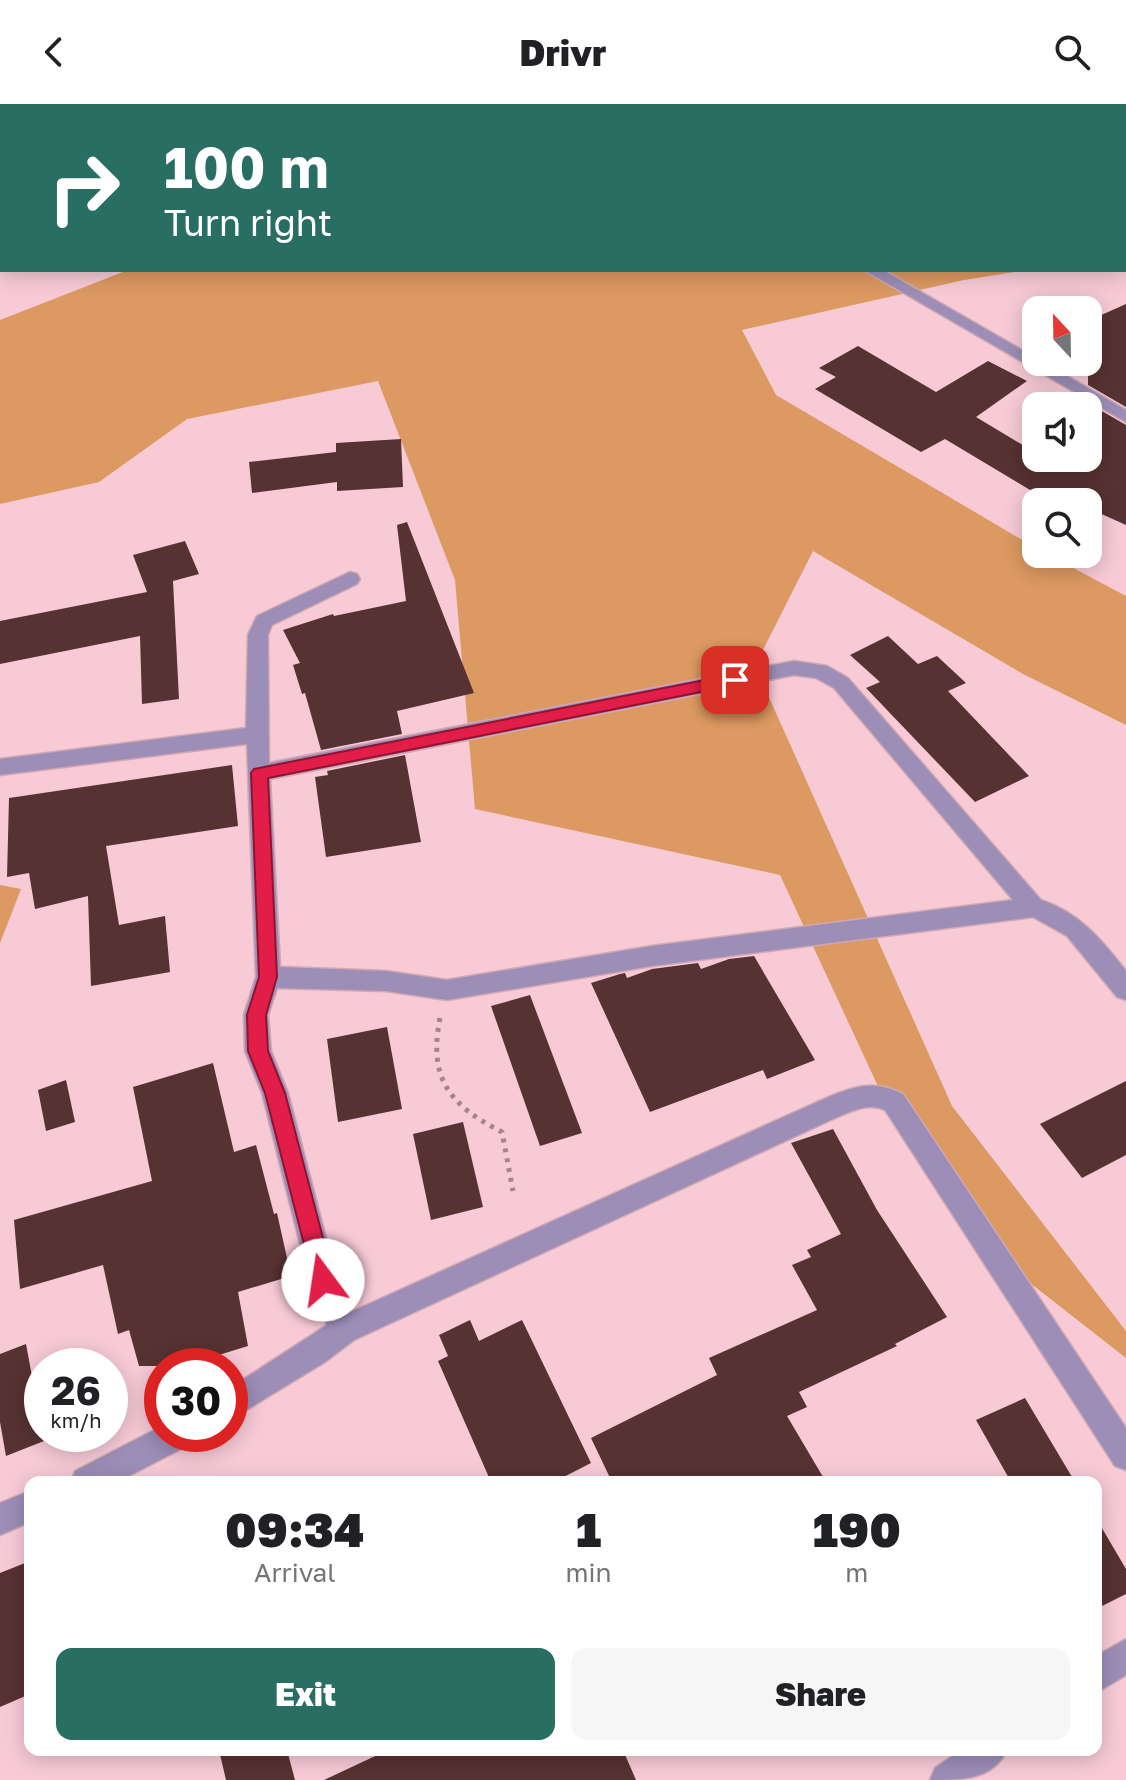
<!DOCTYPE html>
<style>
body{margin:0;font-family:"Golos Text",sans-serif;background:#f6f6f6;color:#202124;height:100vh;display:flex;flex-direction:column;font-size:30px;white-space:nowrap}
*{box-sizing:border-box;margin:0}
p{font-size:26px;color:#757577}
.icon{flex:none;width:44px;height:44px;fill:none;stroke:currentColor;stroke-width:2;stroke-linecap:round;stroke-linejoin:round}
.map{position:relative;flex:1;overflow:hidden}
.side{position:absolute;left:24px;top:1372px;width:1078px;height:280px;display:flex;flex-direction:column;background:#fff;border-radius:16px;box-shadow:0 4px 20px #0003}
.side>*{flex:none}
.top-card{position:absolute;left:0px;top:0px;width:1126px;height:168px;box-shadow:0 4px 20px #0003;background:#286e62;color:#fff;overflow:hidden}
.needle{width:52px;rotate:338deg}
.tools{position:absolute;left:1022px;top:192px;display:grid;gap:16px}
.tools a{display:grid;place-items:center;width:80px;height:80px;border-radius:16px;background:#fff;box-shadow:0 4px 20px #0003;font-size:40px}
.speed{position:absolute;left:24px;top:1244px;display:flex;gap:16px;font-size:40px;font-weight:700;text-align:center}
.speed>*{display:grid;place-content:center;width:104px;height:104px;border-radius:50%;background:#fff;box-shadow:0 4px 20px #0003;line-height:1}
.speed small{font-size:20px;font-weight:400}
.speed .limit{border:12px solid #d22;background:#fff;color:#111}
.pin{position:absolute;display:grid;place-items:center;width:68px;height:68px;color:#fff;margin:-34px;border-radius:16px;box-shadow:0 4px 12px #0006}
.me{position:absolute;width:88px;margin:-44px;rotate:346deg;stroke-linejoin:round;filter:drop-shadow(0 0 6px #0008)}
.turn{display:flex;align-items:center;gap:28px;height:168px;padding:0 32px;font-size:36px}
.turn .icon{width:104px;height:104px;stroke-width:2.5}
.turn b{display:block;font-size:56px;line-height:68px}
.eta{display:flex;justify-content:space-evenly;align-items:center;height:136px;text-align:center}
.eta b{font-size:48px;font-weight:800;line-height:56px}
.action{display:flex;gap:16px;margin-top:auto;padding:16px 32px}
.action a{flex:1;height:92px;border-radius:16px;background:#286e62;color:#fff;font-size:32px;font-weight:800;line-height:92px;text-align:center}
.action a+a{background:#f6f6f6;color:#202124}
header{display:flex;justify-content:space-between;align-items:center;height:104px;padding:0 32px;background:#fff;font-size:36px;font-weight:800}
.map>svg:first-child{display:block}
.green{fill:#dc9961}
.building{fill:#573232}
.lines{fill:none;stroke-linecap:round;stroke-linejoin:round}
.minor-casing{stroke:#d0a9b3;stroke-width:3}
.path{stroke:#a6848d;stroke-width:5;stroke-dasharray:4 6;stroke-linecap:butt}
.minor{fill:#9c8eb7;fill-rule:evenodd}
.route{fill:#e11d48;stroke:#92132f;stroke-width:2}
</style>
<header><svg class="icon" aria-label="back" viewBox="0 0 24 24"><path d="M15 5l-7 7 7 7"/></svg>Drivr<svg class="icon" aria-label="search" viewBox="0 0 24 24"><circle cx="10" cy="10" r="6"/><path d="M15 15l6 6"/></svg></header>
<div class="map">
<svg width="1126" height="1676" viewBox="0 0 1126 1676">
<rect width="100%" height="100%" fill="#f7cad6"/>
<g class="green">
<polygon points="730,0 1126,0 1126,150 1124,2 726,2"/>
<polygon points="128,166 1027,166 964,176 742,226 776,291 1036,444 1036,450 1047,450 1126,492 1126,621 1023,570 813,447 755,562 952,1002 1126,1227 1126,1254 1025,1175 889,1006 780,771 475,705 455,476 378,277 187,315 99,378 0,400 0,216"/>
<polygon points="0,781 21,785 0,839"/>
</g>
<g class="building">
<polygon points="1126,200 1126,303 1088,281 1088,217"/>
<polygon points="858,242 936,288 988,257 1027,277 976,313 1036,349 1036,354 1088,354 1088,299 1126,321 1126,421 1088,404 1088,398 1076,398 1055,388 1045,395 945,335 921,348 815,285 836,273 819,264"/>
<polygon points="401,335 403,383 337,387 337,378 252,389 249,358 336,348 336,339"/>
<polygon points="407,418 474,589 397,607 402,630 321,646 305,589 302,590 293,561 300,559 283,526 333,510 334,512 406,497 397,421"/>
<polygon points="185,437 199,470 173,477 179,595 142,600 140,532 0,560 0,517 147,488 133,451"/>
<polygon points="888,532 918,560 937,552 966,579 948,587 1029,672 975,698 866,584 880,578 850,551"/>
<polygon points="405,651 421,738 326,753 315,673 328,671 327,667"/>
<polygon points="232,661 238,722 106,742 119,821 165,812 170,868 91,882 88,792 35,805 29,769 7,773 9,694"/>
<polygon points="754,852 815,956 767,975 763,966 650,1008 591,879 620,870 625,869 627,874 652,865 698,859 701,865 729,855"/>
<polygon points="530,891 582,1029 540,1042 491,902"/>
<polygon points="387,923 402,1005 338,1018 327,935"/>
<polygon points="213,959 234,1048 256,1041 274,1110 277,1109 291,1172 238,1188 248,1242 183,1262 139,1262 129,1226 118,1230 103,1161 20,1185 14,1116 152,1077 133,983"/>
<polygon points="66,976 75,1018 46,1027 38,986"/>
<polygon points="1126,977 1126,1051 1082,1074 1040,1020"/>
<polygon points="463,1018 483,1103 431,1116 413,1030"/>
<polygon points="833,1025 877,1106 947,1213 895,1240 897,1242 799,1288 807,1303 787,1312 826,1378 612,1378 591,1334 717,1271 709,1254 817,1206 792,1161 811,1153 807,1146 841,1130 791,1039"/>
<polygon points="470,1216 479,1237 522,1216 591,1359 554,1378 491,1378 438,1257 448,1252 439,1231"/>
<polygon points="26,1240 44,1337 6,1352 0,1318 0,1250"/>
<polygon points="1025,1294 1075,1378 1011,1378 976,1316"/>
<polygon points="1096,1414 1126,1465 1126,1490 1096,1505"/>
<polygon points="30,1457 30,1590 0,1603 0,1469"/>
<polygon points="219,1646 287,1646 295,1676 226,1676"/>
<polygon points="388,1646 623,1646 636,1676 324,1676"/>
</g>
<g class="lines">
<g class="minor-casing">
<g id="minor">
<polygon points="601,0 618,0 620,2 603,2"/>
<polygon points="864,166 883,166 1036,254 1036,258 1043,258 1126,306 1126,318"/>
<path d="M 350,468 L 357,470 L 360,475 L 357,480 L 272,521 L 268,531 L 269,659 L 794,557 L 827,562 L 848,574 L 1041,796 C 1080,809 1102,836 1126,867 L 1126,896 L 1117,893 L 1067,832 L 1033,813 L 652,862 L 447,896 L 386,887 L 277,884 L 268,911 L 271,947 L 288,989 L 337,1176 L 351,1208 L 815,999 C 847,985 870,973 903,990 L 1126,1324 L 1126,1366 L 1115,1362 L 885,1006 C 867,998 850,1008 833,1015 L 354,1236 L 325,1258 L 230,1316 L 230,1284 L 327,1221 L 309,1176 L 262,989 L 245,947 L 244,911 L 256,873 L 247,640 L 0,671 L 0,655 L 246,624 L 248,531 L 257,512 ZM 794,571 L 816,574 L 834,584 L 1013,796 L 652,842 L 447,876 L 386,867 L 280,863 L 270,675 Z"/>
<polygon points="162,1322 162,1330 193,1330 189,1341 117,1378 71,1378 75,1367"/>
<polygon points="30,1387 30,1418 0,1431 0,1399"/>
<polygon points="1126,1535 1126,1571 1096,1589 1096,1552"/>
<path d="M 961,1646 L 1007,1646 C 993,1676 961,1676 930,1676 L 935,1664 Z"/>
</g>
</g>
<path class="path" d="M 440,914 C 428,974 449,1001 502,1028 L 513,1087"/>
<use href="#minor" class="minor"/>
</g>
<polygon class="route" points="735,570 743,576 741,580 268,674 277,873 266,911 268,947 285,989 334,1176 331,1183 323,1186 315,1183 265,989 248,947 247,911 259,873 251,669 254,665"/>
</svg>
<div class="tools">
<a><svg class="needle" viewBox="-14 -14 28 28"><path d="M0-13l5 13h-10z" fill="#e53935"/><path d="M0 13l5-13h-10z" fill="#757577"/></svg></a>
<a><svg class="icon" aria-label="sound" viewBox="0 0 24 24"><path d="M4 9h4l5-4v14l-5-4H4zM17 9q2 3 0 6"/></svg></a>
<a><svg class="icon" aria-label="search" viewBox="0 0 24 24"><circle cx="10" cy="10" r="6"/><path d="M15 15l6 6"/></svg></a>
</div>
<div class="speed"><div>26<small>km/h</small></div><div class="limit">30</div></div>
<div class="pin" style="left:735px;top:576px;background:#d93025"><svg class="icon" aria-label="arrive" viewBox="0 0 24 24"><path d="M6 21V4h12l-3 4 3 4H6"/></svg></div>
<svg class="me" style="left:323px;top:1176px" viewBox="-20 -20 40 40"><circle r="19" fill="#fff"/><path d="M0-13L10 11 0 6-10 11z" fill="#e11d48"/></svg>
<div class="top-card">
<div class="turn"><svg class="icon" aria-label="right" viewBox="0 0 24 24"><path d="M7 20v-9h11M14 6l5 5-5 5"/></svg><div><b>100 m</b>Turn right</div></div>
</div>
<section class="side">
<div class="eta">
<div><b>09:34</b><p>Arrival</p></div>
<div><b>1</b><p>min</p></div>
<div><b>190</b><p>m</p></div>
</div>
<div class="action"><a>Exit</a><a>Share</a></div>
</section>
</div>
